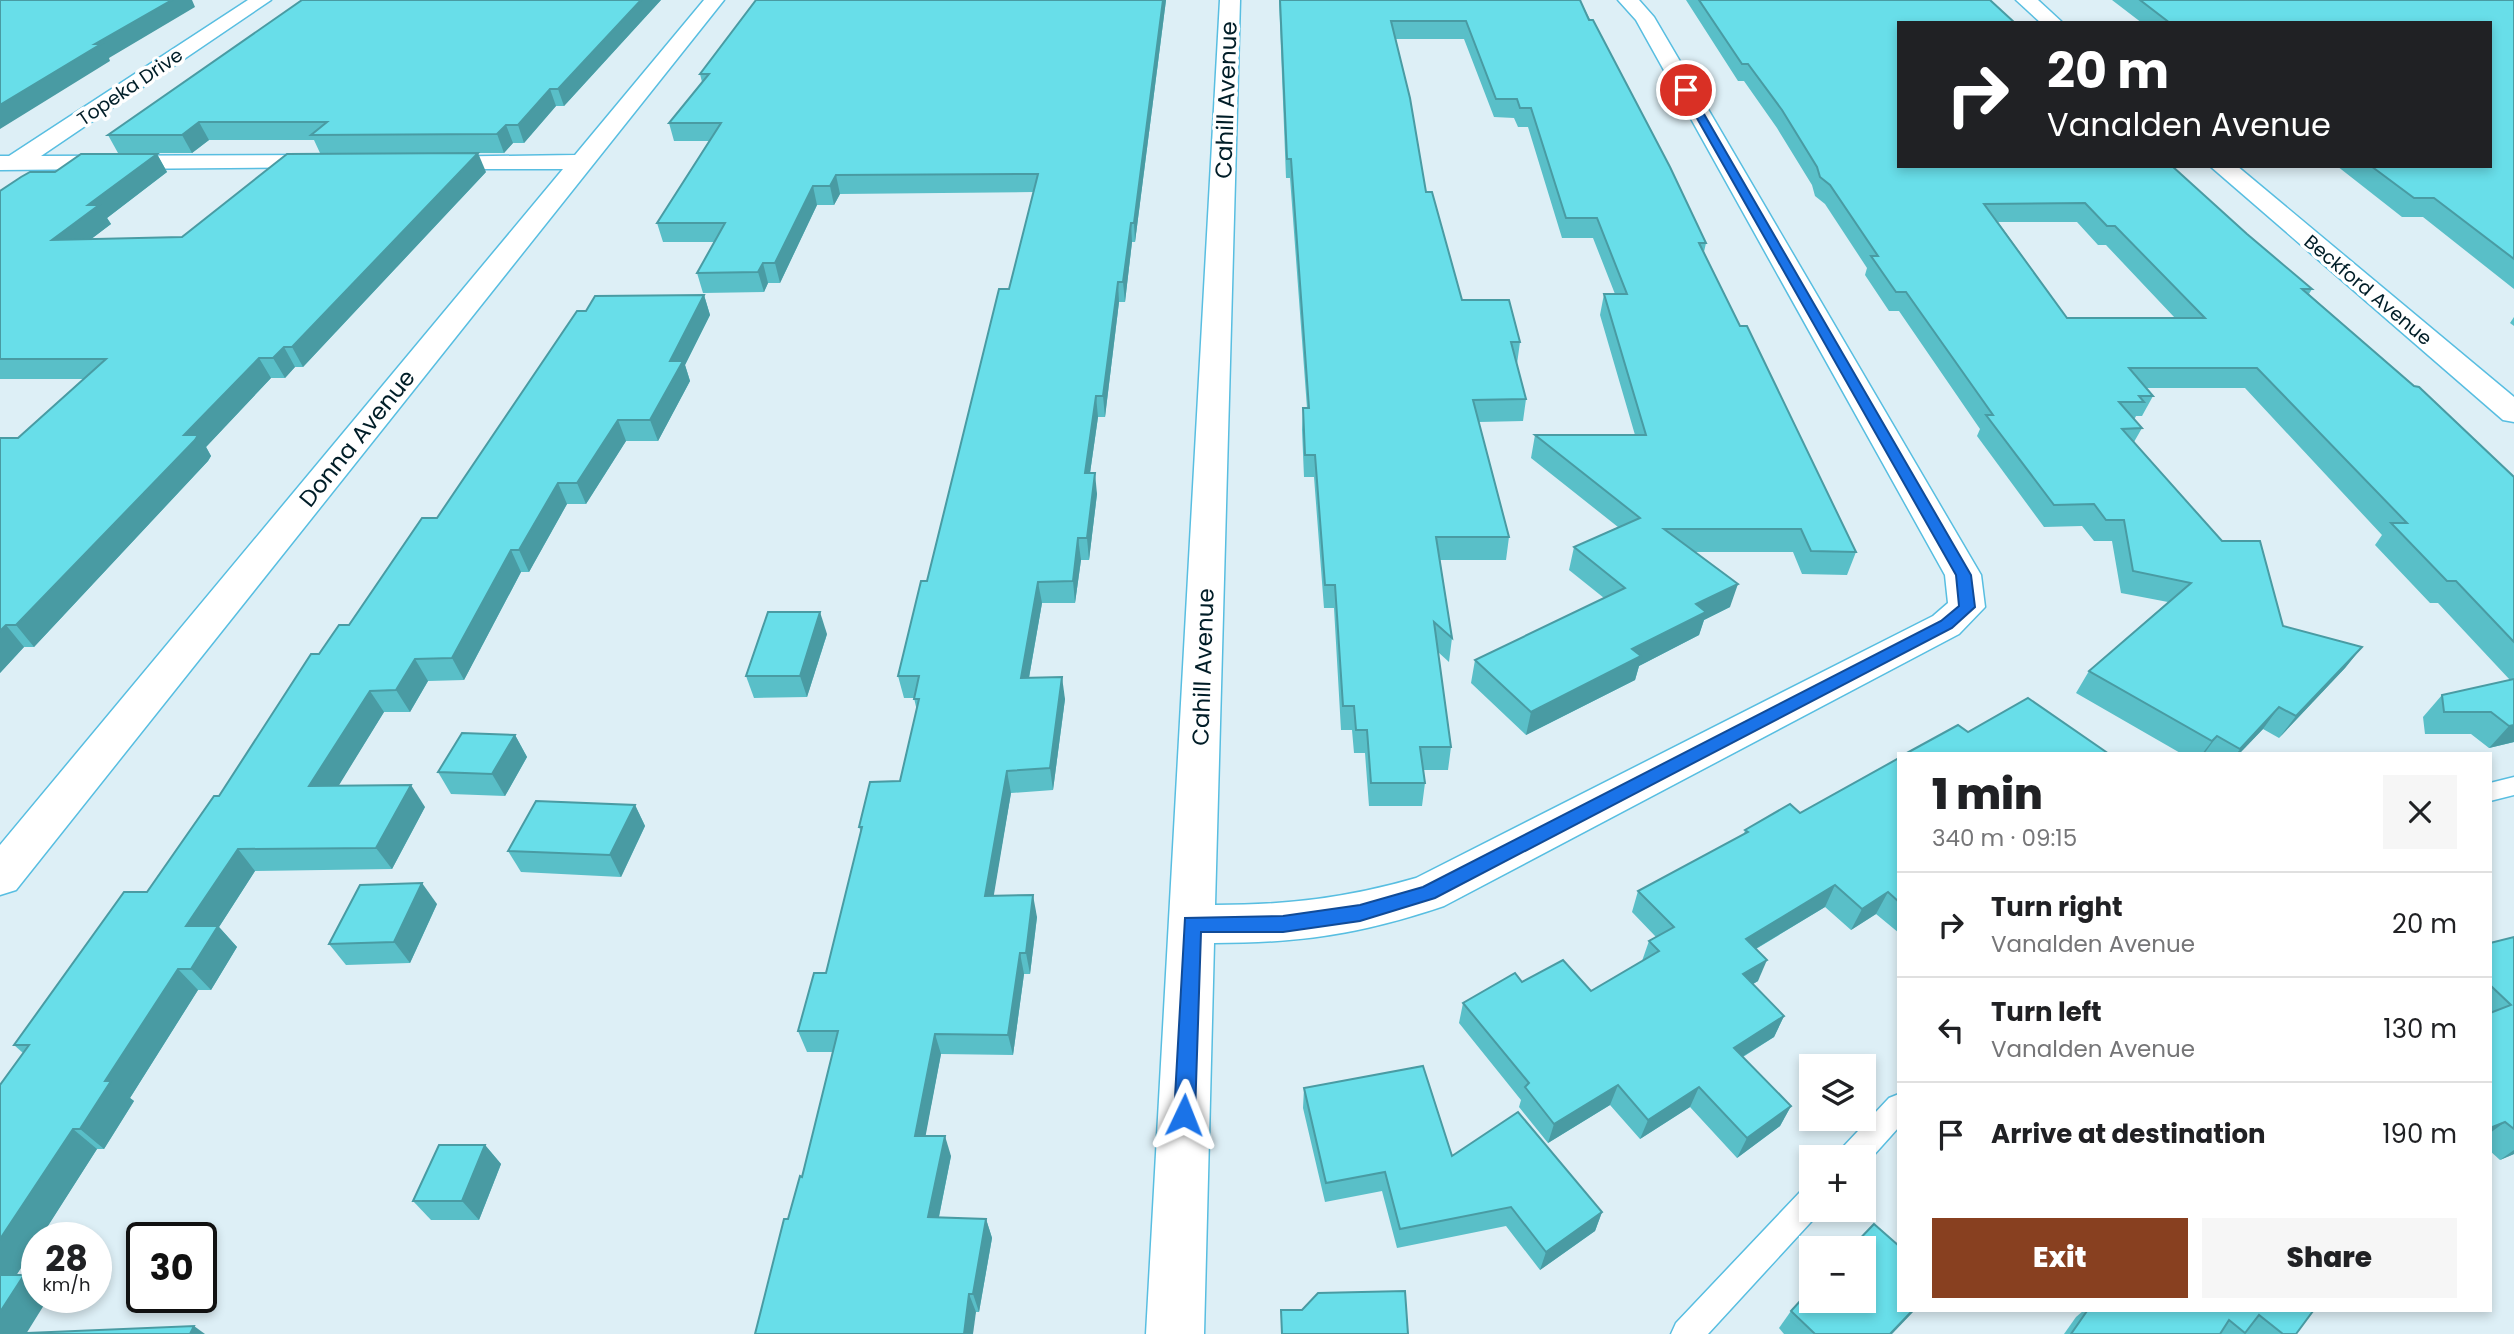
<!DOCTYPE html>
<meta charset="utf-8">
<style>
body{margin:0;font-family:Poppins,sans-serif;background:#f6f6f6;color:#202124;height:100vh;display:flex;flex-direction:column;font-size:26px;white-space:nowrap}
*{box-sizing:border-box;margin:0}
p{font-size:23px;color:#757577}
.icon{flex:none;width:38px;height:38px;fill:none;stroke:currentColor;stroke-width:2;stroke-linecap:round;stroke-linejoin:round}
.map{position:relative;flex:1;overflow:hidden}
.side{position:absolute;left:1897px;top:752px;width:595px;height:560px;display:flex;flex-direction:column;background:#fff;border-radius:0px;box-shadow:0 4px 10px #0003}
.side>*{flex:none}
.top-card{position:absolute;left:1897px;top:21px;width:595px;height:147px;border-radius:0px;box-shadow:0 4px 10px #0003;background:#202124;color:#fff;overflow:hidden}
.controls{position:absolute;left:1799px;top:1054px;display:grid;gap:14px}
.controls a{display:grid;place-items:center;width:77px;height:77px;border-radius:0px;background:#fff;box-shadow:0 4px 10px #0003;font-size:35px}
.speed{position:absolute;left:21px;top:1222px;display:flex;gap:14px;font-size:35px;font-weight:700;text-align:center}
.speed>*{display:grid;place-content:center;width:91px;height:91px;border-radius:50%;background:#fff;box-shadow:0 4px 10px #0003;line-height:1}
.speed small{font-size:18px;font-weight:400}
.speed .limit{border:4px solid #111;border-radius:10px;background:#fff;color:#111}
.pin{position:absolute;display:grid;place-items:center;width:60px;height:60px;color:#fff;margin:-30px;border:4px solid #fff;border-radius:50%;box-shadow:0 2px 7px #0007}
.me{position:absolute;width:77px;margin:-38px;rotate:2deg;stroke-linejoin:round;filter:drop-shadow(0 0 5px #0008)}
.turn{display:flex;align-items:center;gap:24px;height:147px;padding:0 35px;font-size:32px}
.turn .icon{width:91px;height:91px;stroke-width:2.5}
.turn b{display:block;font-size:49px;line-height:60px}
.round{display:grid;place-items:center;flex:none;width:74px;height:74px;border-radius:0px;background:#f6f6f6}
.summary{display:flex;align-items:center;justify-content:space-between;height:119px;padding:0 35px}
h1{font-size:42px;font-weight:800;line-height:52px}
.action{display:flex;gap:14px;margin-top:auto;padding:14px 35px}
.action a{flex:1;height:80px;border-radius:0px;background:#884020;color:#fff;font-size:28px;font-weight:800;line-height:80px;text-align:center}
.action a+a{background:#f6f6f6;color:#202124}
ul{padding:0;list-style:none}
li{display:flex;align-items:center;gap:21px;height:105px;padding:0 35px;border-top:2px solid #e0e0e0}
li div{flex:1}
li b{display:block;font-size:26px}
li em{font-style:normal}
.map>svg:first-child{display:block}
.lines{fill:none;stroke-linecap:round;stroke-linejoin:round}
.service-casing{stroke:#58bee1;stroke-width:3}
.minor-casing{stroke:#58bee1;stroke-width:3}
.service{fill:#fff;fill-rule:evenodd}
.minor{fill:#fff;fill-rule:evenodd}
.wall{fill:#59bfc8;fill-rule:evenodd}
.shaded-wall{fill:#499ba3}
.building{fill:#68dee9;stroke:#499ba3;stroke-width:2;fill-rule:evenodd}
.route{fill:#1a73e8;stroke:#114b97;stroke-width:2}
.labels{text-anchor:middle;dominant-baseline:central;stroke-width:7;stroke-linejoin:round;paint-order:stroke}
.far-street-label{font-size:19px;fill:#001d27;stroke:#fff}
.street-label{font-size:23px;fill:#001d27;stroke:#fff}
</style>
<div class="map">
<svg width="2514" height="1334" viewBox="0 0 2514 1334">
<rect width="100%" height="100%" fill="#ddeff6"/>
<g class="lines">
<g class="service-casing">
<g id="service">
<polygon points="2514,777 2514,795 2490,801 2490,783"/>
<polygon points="1899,1094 1899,1127 1864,1166 1864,1157 1839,1157 1843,1147 1889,1098"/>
<polygon points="1811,1187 1811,1209 1821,1211 1708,1334 1671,1334 1676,1323 1801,1191"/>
</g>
</g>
<g class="minor-casing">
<g id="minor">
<polygon points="248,0 271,0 41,156 328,155 336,157 340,162 336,167 0,170 0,156 9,156"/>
<polygon points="704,0 724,0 16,890 0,895 0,845 563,169 430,169 422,167 418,162 422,157 575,155"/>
<path d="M 1220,0 L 1240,0 L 1215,905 C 1287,905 1347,898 1416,878 L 1933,616 L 1948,603 L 1945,575 L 1636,20 L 1618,0 L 1639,0 L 1654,17 L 1981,575 L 1985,607 L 1959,634 L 1444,906 C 1361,934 1301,943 1214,943 L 1204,1334 L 1146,1334 Z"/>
<polygon points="2016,0 2038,0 2063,23 2041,23"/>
<polygon points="2210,166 2237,166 2514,397 2514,422 2503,420"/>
</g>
</g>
<use href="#service" class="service"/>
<use href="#minor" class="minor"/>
</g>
<g class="wall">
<polygon points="302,0 661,0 564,106 556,106 524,143 513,143 504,153 320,153 314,140 209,140 192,153 118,153 108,135"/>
<polygon points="756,0 1166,0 1135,242 1132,242 1125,302 1119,302 1105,417 1098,417 1090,473 1097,494 1089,560 1081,560 1075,603 1042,603 1029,678 1065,699 1053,790 1011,793 993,896 1037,917 1030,974 1024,974 1013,1055 941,1054 925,1136 951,1156 939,1217 986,1219 992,1238 979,1312 976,1312 788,1219 802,1177 833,1052 807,1052 798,1031 826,973 861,832 859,827 900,781 917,711 914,698 904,698 898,676 927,581 1009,289 1034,192 840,194 834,205 817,205 780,283 768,283 764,292 703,293 697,273 714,242 663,242 657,223 709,141 674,141 669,123 702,82 700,74"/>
<polygon points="1279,0 1580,0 1706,243 1704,252 1740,326 1856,552 1847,575 1802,574 1793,552 1695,552 1730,607 1704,620 1699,635 1639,666 1635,680 1526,735 1471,683 1475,660 1604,598 1569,570 1574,547 1618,527 1531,458 1535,435 1635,435 1600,315 1604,294 1615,294 1593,238 1562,238 1528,127 1518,127 1514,118 1494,117 1464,39 1396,39 1426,192 1462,300 1520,342 1517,364 1526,399 1523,421 1479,422 1509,537 1506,560 1440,560 1452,638 1449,662 1438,652 1451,747 1448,770 1423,770 1425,783 1422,806 1369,806 1365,753 1354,753 1352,730 1341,730 1334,608 1324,608 1314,477 1304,477 1302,430 1303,408 1307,408 1290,178 1286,178"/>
<path d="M 1686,0 L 1990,0 L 2247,234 L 2312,289 L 2309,294 L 2514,477 L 2514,742 L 2489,748 L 2471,734 L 2425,734 L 2423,717 L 2442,695 L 2510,680 L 2438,603 L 2430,603 L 2375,545 L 2382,535 L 2245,388 L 2146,388 L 2153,396 L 2142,416 L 2136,416 L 2134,420 L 2142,428 L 2134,442 L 2283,626 L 2362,647 L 2345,668 L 2279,738 L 2263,729 L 2239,754 L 2182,754 L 2076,693 L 2089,671 L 2168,602 L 2121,593 L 2112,541 L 2094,541 L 2082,526 L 2044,527 L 1977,436 L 1980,429 L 1899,311 L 1889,311 L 1865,275 L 1867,268 L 1825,204 L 1815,196 L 1812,185 L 1777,128 L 1744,81 L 1738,81 ZM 1998,222 L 2077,222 L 2098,245 L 2106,245 L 2175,318 L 2067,318 Z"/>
<polygon points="2112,0 2514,0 2514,289 2423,217 2402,217 2337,166 2490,166 2490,23 2142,23"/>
<polygon points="157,154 167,172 107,218 111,224 91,239 182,237 486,172 303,367 295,367 285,378 271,378 206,447 211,456 208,461 34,647 24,647 0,673 18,438 83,379 0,379 0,191"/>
<polygon points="704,295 710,315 685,365 690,381 658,441 626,441 586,504 567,504 529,572 521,572 464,680 428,681 410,712 384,712 338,786 425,807 392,869 255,871 219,927 237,947 211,990 198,990 130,1098 134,1101 104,1149 97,1149 16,1275 0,1334 23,1053 14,1045 147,892 219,796 319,654 349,625 437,518 586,311"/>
<polygon points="2514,317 2514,326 2510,323"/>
<polygon points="827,634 807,697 754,698 746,676"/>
<polygon points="515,735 527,757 505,796 451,794 438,772"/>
<polygon points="1899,758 1899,933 1876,914 1851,930 1825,907 1756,949 1758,981 1753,984 1784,1016 1774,1037 1743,1057 1791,1106 1780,1126 1737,1158 1690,1107 1640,1139 1610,1105 1548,1143 1519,1107 1521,1100 1459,1023 1463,1003 1522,982 1591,991 1642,961 1649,941 1656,937 1632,912 1638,891 1744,834 1745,830 1800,813"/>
<polygon points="635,805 645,826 621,877 521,872 508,851"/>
<polygon points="437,904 410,963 346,965 329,944"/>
<polygon points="2514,937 2514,1154 2500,1160 2490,1151 2490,943"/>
<polygon points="1304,1088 1452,1156 1602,1212 1595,1231 1540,1270 1506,1226 1397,1248 1382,1191 1325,1202 1303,1108"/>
<polygon points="485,1145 501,1164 479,1220 431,1220 413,1201"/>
<polygon points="1791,1311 1892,1334 1784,1334 1779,1328"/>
<polygon points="2083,1311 2313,1311 2296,1334 2064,1334 2076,1317"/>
</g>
<g class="shaded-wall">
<polygon points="157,0 192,0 195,7 109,58 110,61 0,129 0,105 95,44"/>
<polygon points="641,0 661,0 564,106 558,89"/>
<polygon points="1163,0 1166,0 1135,242 1134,223"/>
<polygon points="550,89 556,106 524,143 518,125"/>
<polygon points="199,122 209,140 192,153 182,135"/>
<polygon points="506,125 513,143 504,153 497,134"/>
<polygon points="478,153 486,172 303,367 292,347"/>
<polygon points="157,154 167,172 107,218 111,224 65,259 52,240 88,205"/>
<polygon points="836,175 840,194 834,205 830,186"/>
<polygon points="813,186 817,205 780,283 775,263"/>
<polygon points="1131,223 1132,242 1125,302 1123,282"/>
<polygon points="763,263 768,283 764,292 758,272"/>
<polygon points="1118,282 1119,302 1105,417 1103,396"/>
<polygon points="704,295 710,315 685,365 690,381 658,441 650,420 670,361"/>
<polygon points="284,347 295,367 285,378 273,358"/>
<polygon points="259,358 271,378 206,447 211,456 208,461 34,647 16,625 184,435"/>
<polygon points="1096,396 1098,417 1087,494 1085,473"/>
<polygon points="618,420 626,441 586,504 577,483"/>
<polygon points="1095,473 1097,494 1089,560 1087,538"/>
<polygon points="558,483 567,504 529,572 519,550"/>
<polygon points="1078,538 1081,560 1075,603 1073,581"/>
<polygon points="511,550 521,572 464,680 452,658"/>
<polygon points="1038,582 1042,603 1025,700 1021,678"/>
<polygon points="1738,584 1730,607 1704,620 1699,635 1639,666 1635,680 1526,735 1531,712 1696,604"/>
<polygon points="820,612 827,634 807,697 800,676"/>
<polygon points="6,625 24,647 0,673 0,631"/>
<polygon points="2362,647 2345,668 2279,738 2296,716"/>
<polygon points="415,659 428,681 410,712 396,690"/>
<polygon points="1062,677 1065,699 1053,790 1050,768"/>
<polygon points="370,691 384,712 325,808 309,786"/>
<polygon points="2279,707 2263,729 2239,754 2236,754"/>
<polygon points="2514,725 2514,742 2489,748 2509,726"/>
<polygon points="515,735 527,757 505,796 492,774"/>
<polygon points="2217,736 2204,754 2202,754 2212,741"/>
<polygon points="1007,771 1011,793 990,918 985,896"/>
<polygon points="411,785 425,807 392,869 376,848"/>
<polygon points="635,805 645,826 621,877 610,855"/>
<polygon points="238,849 255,871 219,927 237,947 211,990 191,969 186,926"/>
<polygon points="422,883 437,904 410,963 394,942"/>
<polygon points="1835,885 1825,907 1737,960 1746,939"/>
<polygon points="1888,892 1876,914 1851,930 1862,909"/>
<polygon points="1033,895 1037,917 1030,974 1026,953"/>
<polygon points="1020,953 1024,974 1013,1055 1008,1035"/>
<polygon points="1767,960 1758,981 1734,995 1743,974"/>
<polygon points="178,969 198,990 130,1098 134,1101 104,1149 80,1129 105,1081"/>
<polygon points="1784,1016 1774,1037 1724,1068 1734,1048"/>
<polygon points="935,1034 941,1054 922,1155 915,1136"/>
<polygon points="1618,1085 1610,1105 1548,1143 1554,1124"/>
<polygon points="1699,1087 1690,1107 1640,1139 1648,1120"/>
<polygon points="1791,1106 1780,1126 1737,1158 1747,1138"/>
<polygon points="2505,1122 2490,1133 2490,1128"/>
<polygon points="73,1129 97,1149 41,1237 37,1237 37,1243 5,1293 0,1290 0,1239"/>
<polygon points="945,1136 951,1156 935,1236 928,1217"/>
<polygon points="485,1145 501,1164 479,1220 462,1201"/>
<polygon points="2514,1150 2514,1154 2500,1160"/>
<polygon points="1602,1212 1595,1231 1540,1270 1546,1252"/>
<polygon points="986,1219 992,1238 979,1312 973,1294"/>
<polygon points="24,1275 37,1283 37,1297 49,1297 26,1334 0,1334 0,1312"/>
<polygon points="969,1294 976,1312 973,1334 964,1334"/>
<polygon points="1912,1311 1914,1311 1892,1334 1890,1334"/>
<polygon points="194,1326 205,1334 190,1334"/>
</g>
<g class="building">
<polygon points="0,0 172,0 95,44 101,44 0,105"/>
<polygon points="302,0 641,0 558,89 550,89 518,125 506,125 497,134 311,135 327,122 199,122 182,135 108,135"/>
<polygon points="756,0 1163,0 1134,223 1131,223 1123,282 1118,282 1103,396 1096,396 1085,473 1095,473 1087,538 1078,538 1073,581 1038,582 1021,678 1062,677 1050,768 1007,771 985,896 1033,895 1026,953 1020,953 1008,1035 935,1034 915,1136 945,1136 928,1217 986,1219 973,1294 969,1294 964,1334 755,1334 784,1219 788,1219 800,1176 802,1177 838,1031 798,1031 814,973 826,973 862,827 859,827 870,782 900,781 919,699 914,699 919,676 898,676 921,581 927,581 999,289 1009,289 1038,174 836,175 830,186 813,186 775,263 763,263 758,272 697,273 725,223 657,223 721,123 669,123 709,74 700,74"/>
<polygon points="1280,0 1580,0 1589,20 1593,20 1670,167 1706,243 1699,243 1740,326 1747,326 1856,552 1811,551 1801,529 1664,529 1738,584 1696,604 1706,612 1632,649 1641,656 1531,712 1475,660 1625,588 1574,547 1640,518 1535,435 1646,435 1604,294 1627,294 1597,218 1566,218 1531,108 1520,108 1517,99 1496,99 1466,21 1391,21 1410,98 1426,192 1432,192 1462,300 1509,300 1520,342 1511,342 1526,399 1473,400 1509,537 1436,537 1452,638 1434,622 1451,747 1420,747 1425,783 1371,783 1367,730 1356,730 1354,706 1343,706 1335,585 1325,585 1315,455 1305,455 1303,408 1309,408 1291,159 1287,159"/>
<path d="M 1699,0 L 1990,0 L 2015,23 L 1899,23 L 1899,166 L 2172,166 L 2247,234 L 2312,289 L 2302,289 L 2414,386 L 2419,387 L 2514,477 L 2514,642 L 2456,581 L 2447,581 L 2391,523 L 2407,523 L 2257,368 L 2129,368 L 2153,396 L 2139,396 L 2144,402 L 2119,402 L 2142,428 L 2122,429 L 2222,541 L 2260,541 L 2283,626 L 2362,647 L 2296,716 L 2279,707 L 2240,749 L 2217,736 L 2212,741 L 2089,671 L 2191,583 L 2133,571 L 2124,520 L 2106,520 L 2094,504 L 2054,505 L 1986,415 L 1993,415 L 1906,292 L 1896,292 L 1871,256 L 1878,256 L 1830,185 L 1820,177 L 1817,167 L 1782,110 L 1748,64 L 1742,64 ZM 2085,203 L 2107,226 L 2115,226 L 2205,318 L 2067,318 L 1984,204 Z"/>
<polygon points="2140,0 2514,0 2514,259 2434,198 2414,198 2371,166 2490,166 2490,23 2170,23"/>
<polygon points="478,153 292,347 284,347 273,358 259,358 184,435 198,435 195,440 16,625 6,625 0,631 0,438 18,438 106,359 0,359 0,191 21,177 30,172 55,172 81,154 157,154 88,205 99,205 52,240 182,237 287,154"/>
<polygon points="704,295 670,361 683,361 650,420 618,420 577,483 558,483 519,550 511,550 452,658 415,659 396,690 370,691 309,786 411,785 376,848 238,849 186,926 218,926 191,969 178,969 105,1081 111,1081 80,1129 73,1129 0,1239 0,1085 29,1045 14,1045 124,892 147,892 214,796 219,796 311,654 319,654 339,625 349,625 422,518 437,518 577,311 586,311 595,296"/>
<polygon points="768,612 820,612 800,676 746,676"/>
<polygon points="2514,679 2514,725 2509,726 2491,712 2444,712 2442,695"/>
<polygon points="2028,698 2109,754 1905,754 1958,725 1968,732"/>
<polygon points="462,733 515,735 492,774 438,772"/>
<polygon points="1899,758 1899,902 1888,892 1862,909 1835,885 1746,939 1767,960 1743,974 1784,1016 1734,1048 1791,1106 1747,1138 1699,1087 1648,1120 1618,1085 1554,1124 1525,1087 1529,1083 1463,1003 1515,973 1522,982 1563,960 1591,991 1659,951 1649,941 1674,927 1638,891 1748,832 1745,830 1790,804 1800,813"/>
<polygon points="536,801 635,805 610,855 508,851"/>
<polygon points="422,883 394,942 329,944 360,885"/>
<polygon points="2514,937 2514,1129 2505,1122 2490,1128 2490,1013 2511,1005 2490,985 2490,943"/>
<polygon points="1423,1066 1452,1156 1518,1112 1602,1212 1546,1252 1511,1207 1400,1229 1385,1172 1326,1183 1304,1088"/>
<polygon points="439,1145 485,1145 462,1201 413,1201"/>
<polygon points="1874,1224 1899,1246 1899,1311 1912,1311 1890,1334 1815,1334 1791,1311 1811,1289 1811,1300 1864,1300 1864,1248 1851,1248"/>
<polygon points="0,1275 24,1275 0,1312"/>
<polygon points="1405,1291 1408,1334 1282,1334 1281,1310 1302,1310 1318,1293"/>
<polygon points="2087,1311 2313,1311 2296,1334 2283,1334 2259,1315 2245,1333 2229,1320 2220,1334 2071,1334"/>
<polygon points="194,1326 190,1334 3,1334"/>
</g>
<polygon class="route" points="1686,87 1690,90 1971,575 1975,607 1952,628 1435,898 1360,921 1283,932 1201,932 1195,1115 1192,1122 1184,1125 1177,1122 1174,1115 1185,918 1283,916 1360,905 1423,887 1941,621 1959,606 1956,575 1681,90"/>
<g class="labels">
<g class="far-street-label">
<text transform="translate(130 87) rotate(-34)">Topeka Drive</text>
<text transform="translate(2368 290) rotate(40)">Beckford Avenue</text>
</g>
<g class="street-label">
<text transform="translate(1226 100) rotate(-88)">Cahill Avenue</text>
<text transform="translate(357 438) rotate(-51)">Donna Avenue</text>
<text transform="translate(1203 667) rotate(-88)">Cahill Avenue</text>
</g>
</g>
</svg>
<div class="controls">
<a><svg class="icon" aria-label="layers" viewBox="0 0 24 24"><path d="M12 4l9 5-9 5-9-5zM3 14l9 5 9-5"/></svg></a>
<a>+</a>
<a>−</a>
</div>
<div class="speed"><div>28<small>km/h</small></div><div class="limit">30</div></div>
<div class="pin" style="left:1686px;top:90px;background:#d93025"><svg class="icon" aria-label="arrive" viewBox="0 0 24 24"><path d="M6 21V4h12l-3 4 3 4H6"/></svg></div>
<svg class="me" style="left:1184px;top:1115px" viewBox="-20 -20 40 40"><path d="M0-17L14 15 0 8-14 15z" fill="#1a73e8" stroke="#fff" stroke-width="4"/></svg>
<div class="top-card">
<div class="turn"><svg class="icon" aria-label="right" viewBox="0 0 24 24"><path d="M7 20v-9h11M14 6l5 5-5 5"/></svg><div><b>20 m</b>Vanalden Avenue</div></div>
</div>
<section class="side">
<div class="summary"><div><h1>1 min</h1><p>340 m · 09:15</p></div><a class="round"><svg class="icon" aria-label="close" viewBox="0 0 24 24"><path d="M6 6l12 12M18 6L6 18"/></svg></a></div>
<ul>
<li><svg class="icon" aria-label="right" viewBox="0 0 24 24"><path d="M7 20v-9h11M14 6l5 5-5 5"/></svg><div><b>Turn right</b><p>Vanalden Avenue</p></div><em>20 m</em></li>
<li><svg class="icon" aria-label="left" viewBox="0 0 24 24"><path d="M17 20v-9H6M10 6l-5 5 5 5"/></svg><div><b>Turn left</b><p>Vanalden Avenue</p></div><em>130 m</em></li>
<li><svg class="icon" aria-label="arrive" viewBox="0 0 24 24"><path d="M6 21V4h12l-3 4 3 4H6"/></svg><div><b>Arrive at destination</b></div><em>190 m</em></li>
</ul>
<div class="action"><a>Exit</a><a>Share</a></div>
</section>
</div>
